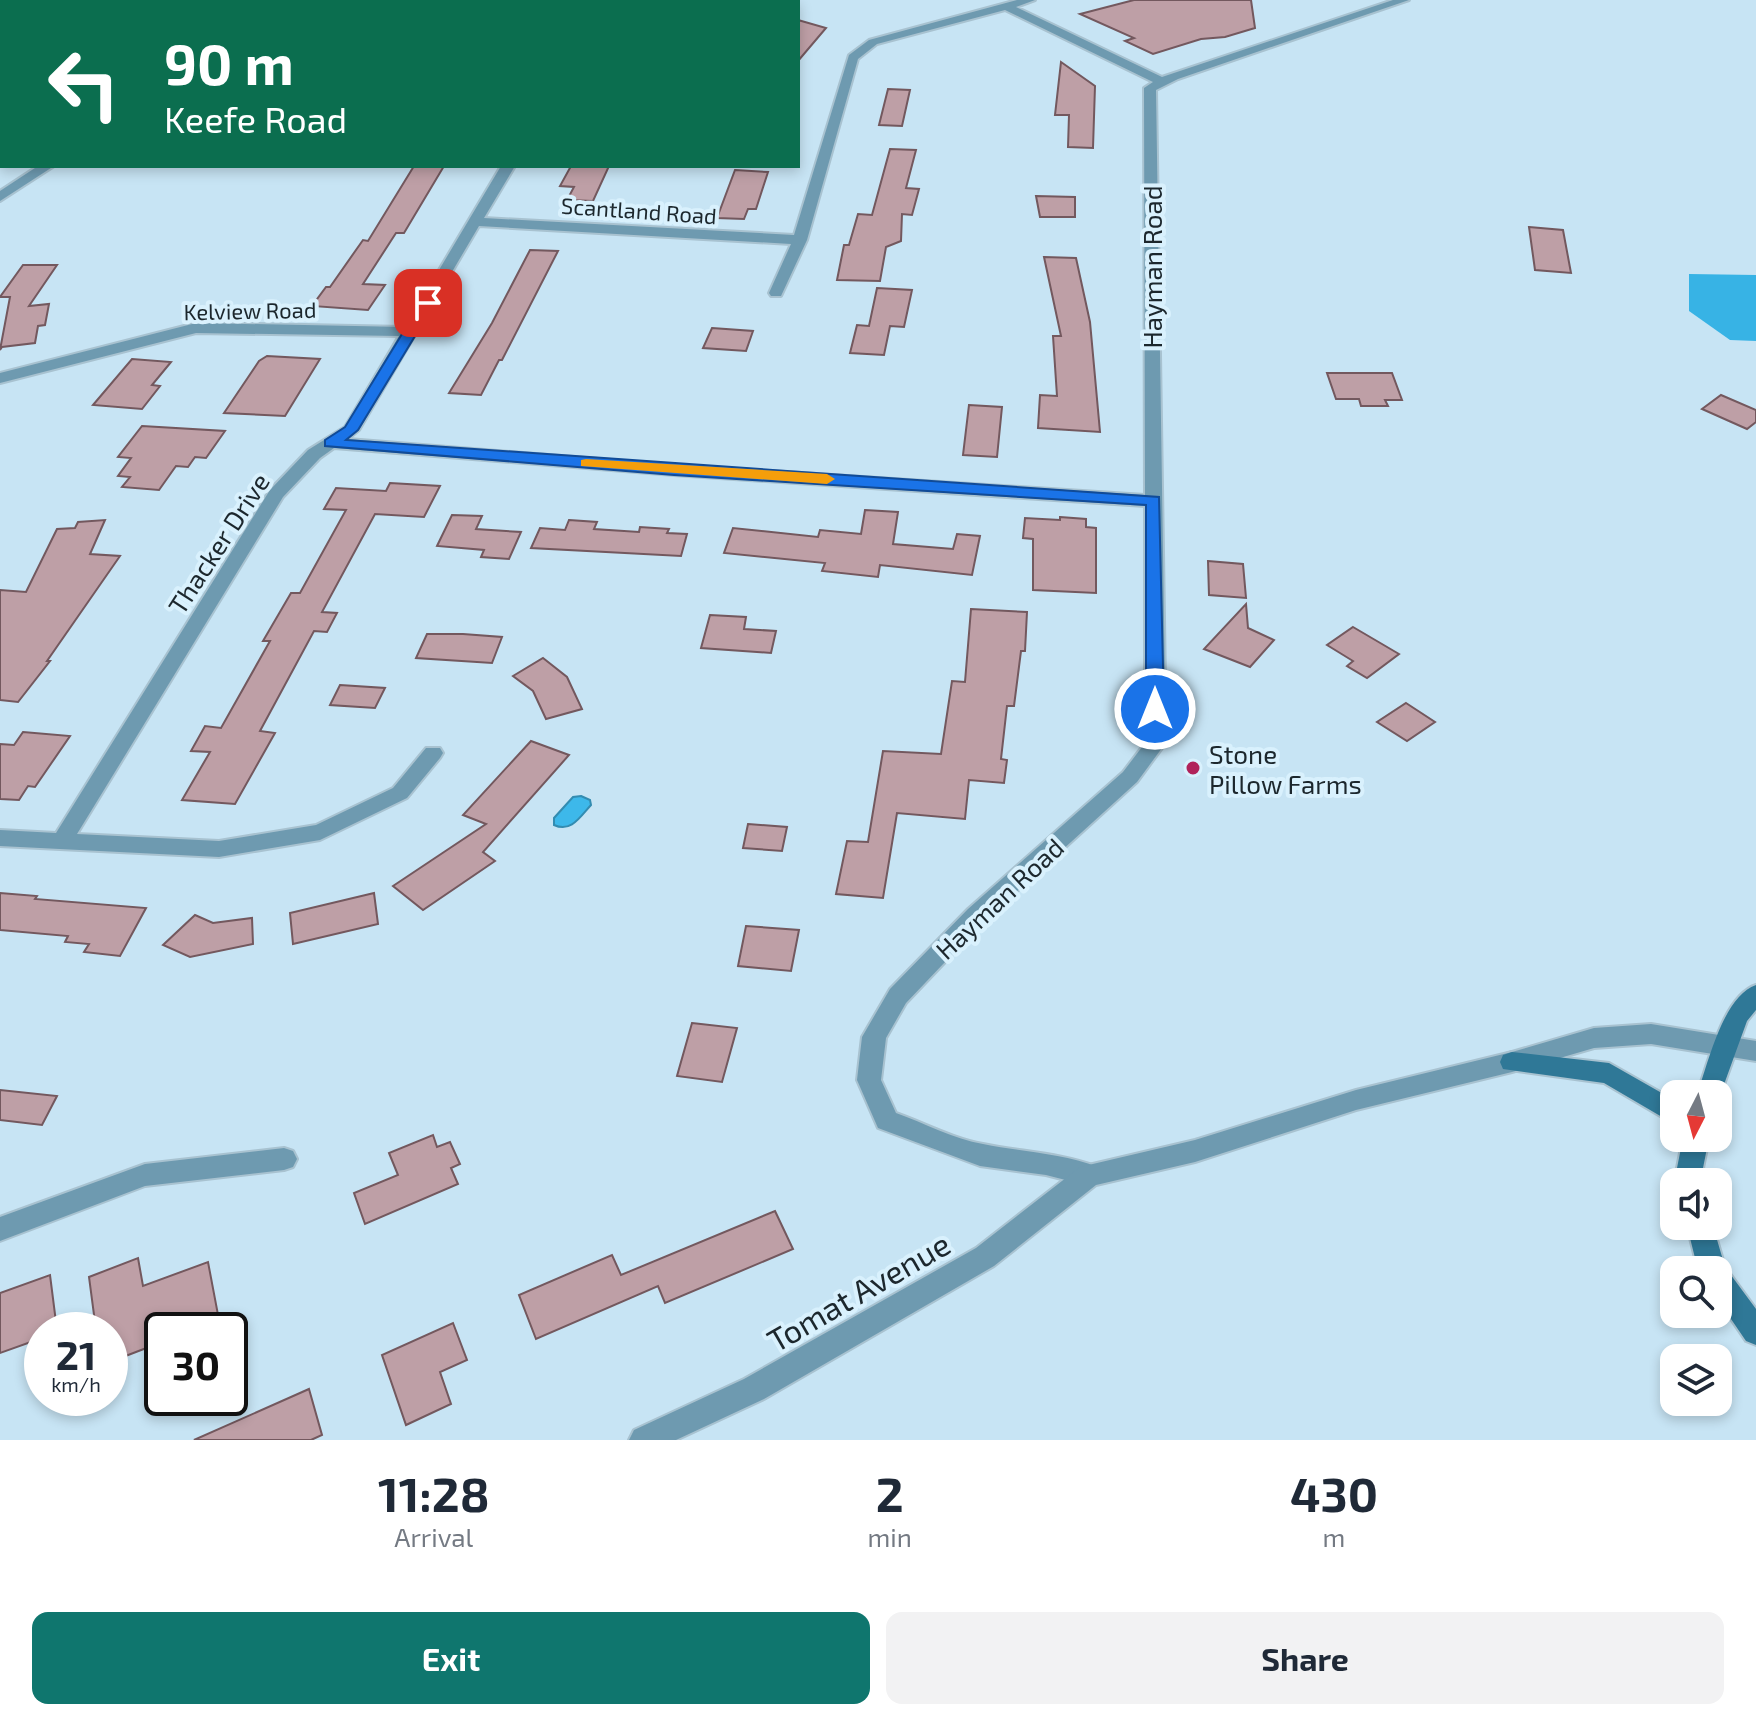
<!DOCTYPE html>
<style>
body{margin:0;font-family:"Exo 2",sans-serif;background:#f2f2f3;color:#1f2937;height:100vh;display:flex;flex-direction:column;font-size:30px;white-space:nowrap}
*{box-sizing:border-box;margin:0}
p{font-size:26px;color:#747a83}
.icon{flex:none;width:44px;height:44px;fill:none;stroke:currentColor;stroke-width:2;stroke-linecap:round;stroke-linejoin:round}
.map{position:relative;height:1440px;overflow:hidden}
.side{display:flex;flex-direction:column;background:#fff;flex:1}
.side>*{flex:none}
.hud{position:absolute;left:0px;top:0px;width:800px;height:168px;box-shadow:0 4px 12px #0003;background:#0b6e4f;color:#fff;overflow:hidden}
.needle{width:52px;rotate:186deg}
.tools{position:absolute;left:1660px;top:1080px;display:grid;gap:16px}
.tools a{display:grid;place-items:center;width:72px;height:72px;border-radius:16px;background:#fff;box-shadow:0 4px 12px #0003;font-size:40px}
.speed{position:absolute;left:24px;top:1312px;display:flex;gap:16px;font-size:40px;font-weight:700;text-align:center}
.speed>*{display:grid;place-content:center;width:104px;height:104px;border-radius:50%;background:#fff;box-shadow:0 4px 12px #0003;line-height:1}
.speed small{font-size:20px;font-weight:400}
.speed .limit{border:4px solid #111;border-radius:12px;background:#fff;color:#111}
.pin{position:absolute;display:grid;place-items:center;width:68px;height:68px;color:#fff;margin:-34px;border-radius:16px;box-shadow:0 4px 12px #0006}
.me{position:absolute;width:88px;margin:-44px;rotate:0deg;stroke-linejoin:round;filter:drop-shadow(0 0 6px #0008)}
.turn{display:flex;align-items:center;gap:28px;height:168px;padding:0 32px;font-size:36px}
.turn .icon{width:104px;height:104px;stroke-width:2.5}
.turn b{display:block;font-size:56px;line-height:68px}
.eta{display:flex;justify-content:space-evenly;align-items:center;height:136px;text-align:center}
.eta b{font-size:48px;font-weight:700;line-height:56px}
.cta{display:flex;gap:16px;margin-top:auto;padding:16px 32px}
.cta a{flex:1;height:92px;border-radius:16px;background:#0f766e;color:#fff;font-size:32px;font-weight:700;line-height:92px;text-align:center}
.cta a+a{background:#f2f2f3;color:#1f2937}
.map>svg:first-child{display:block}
.forest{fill:#37b3e5}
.water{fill:#3db8ea;stroke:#338cb1;stroke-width:2}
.building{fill:#be9fa6;stroke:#73585e;stroke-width:2}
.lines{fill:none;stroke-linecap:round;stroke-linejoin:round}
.minor-casing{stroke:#a8c2d0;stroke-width:4}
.tertiary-casing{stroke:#a8c2d0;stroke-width:4}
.secondary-casing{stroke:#a8c2d0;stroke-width:4}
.minor{fill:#6e9ab0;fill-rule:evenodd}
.tertiary{fill:#6e9ab0;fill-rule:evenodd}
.secondary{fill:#2f7897;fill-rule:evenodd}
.route{fill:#1a73e8;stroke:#114b97;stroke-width:2}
.slow{fill:#f59e0b}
.poi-dot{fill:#b0225a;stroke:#d9f1fd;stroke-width:3}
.labels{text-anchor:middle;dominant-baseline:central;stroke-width:8;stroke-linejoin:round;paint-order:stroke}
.far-street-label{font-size:22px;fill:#1c272d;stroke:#d9f1fd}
.street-label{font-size:26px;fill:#1c272d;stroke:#d9f1fd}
.poi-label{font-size:26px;fill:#1c272d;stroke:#d9f1fd;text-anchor:start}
.near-street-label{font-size:32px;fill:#1c272d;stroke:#d9f1fd}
</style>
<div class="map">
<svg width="1756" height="1440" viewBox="0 0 1756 1440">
<rect width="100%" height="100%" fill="#c7e4f4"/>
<g class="forest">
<polygon points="0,0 366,0 2,2 0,98"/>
<polygon points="1689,274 1756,275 1756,341 1730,340 1689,311"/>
</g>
<path class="water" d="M 581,796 L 590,800 L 591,805 C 580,817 571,833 554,825 L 554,818 L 573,797 Z"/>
<g class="building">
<polygon points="1134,0 1251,0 1255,28 1225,37 1201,39 1153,54 1125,41 1134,38 1080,14"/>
<polygon points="798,20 826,28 798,61"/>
<polygon points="1061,62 1095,86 1093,148 1068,147 1069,115 1055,115"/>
<polygon points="888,89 910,90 902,126 879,125"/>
<polygon points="890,149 916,150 906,188 919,189 912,215 902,214 901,241 886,247 880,281 837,280 844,245 849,245 858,214 872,215"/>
<polygon points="414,166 444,166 404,233 396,233 363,284 385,285 368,310 312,306 326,287 330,287 363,240 368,241"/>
<polygon points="571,166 609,166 593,201 567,200 574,187 560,186"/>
<polygon points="735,170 768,172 756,209 748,209 744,219 717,218"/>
<polygon points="1036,196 1075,197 1075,217 1040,217"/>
<polygon points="1529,227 1563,230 1571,273 1535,270"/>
<polygon points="530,250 558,251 502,360 499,360 481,395 449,393 492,323"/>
<polygon points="1044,257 1076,258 1090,322 1100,432 1038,428 1040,395 1057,396 1053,336 1061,336"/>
<polygon points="23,265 57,265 29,306 49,304 45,325 38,326 35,343 2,347 0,350 10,297 0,297"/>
<polygon points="877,288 912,290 904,327 890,326 884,355 850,353 857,325 869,326"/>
<polygon points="712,328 753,331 746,351 703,348"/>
<polygon points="267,356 320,359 285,416 224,413 259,361"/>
<polygon points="132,359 171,362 152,385 160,386 142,409 93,405"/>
<polygon points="1327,373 1392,373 1402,400 1385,400 1388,406 1361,406 1359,399 1336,399"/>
<polygon points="1721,395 1756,410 1756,422 1747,429 1702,409"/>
<polygon points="969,405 1002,407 997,457 963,455"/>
<polygon points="142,426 225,431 206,458 195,457 188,467 176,466 159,490 122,487 130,477 118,476 131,458 118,457"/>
<polygon points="390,483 440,486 424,517 375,514 322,612 337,613 327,632 314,631 260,731 275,733 235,804 182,800 210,752 191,751 205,726 221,728 270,641 263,641 291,593 300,593 346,510 324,509 336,488 386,491"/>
<polygon points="865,510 898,512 893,544 953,549 957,534 980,536 972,575 880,565 878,577 822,571 825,563 724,553 733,528 818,537 820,530 861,534"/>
<polygon points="452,515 482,516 476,529 521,532 509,559 481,557 484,550 437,546"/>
<polygon points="1060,517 1086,519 1086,527 1096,528 1096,593 1033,590 1033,539 1023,538 1025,518 1060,520"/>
<polygon points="105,520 90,554 120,556 47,661 50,661 18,702 0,700 0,590 26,592 57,529 75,528 78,522"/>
<polygon points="569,520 597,522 594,529 639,532 640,527 669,529 667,533 687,534 681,556 531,548 540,528 565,530"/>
<polygon points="1208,561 1243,564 1246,598 1209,595"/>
<polygon points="1246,604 1248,628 1274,640 1250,667 1204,649"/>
<polygon points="971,609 1027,612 1025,651 1021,651 1014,706 1007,706 1001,759 1007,760 1004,783 969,780 965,819 897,813 883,898 836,894 847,841 868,842 883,751 941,754 952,681 965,682"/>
<polygon points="710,615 746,617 744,629 776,631 771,653 701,648"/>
<polygon points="1353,627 1399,654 1367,678 1347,666 1353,661 1327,645"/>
<polygon points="427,634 463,634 502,637 492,663 416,658"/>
<polygon points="543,658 567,677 582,709 546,719 533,691 513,676"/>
<polygon points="340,685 385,688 375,708 330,705"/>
<polygon points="1406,703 1435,722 1407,741 1377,722"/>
<polygon points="23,732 70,736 35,787 28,786 19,800 0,799 0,744 14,745"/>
<polygon points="531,741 569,755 483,852 495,861 423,910 393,886 486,824 463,815"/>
<polygon points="748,824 787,827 782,851 743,848"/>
<polygon points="0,893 37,896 35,899 146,908 120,956 84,952 89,944 65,942 68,936 0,930"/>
<polygon points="374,893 378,924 293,944 290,913"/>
<polygon points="195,915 213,923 252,918 253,944 190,957 163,945"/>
<polygon points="746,926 799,930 791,971 738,966"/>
<polygon points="692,1023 737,1028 722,1082 677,1076"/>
<polygon points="0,1090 57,1096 42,1125 0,1120"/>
<polygon points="433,1135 437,1147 450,1142 460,1164 451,1168 458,1184 365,1224 354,1193 398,1175 389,1153"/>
<polygon points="775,1211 793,1249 665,1303 658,1286 536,1339 519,1295 612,1255 621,1275"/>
<polygon points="138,1258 143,1286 208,1262 219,1320 192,1330 162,1330 162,1342 110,1362 110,1330 96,1330 89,1277"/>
<polygon points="50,1275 57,1330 42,1330 42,1338 0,1353 0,1293"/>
<polygon points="453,1323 467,1360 440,1372 451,1404 406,1425 382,1355"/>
<polygon points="309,1389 322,1435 311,1440 194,1440"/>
</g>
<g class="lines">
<g class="minor-casing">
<g id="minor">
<path d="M 1017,0 L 1035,0 L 1016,7 L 1162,77 L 1393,0 L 1409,0 L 1178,79 L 1156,90 L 1165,685 L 1162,748 L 1137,782 L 984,921 L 906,1003 L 886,1038 L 881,1080 L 896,1113 C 924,1123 954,1139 983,1144 C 1022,1152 1061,1153 1098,1167 L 1102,1175 L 1098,1183 L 1089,1186 L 1046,1175 L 980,1166 L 878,1128 L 857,1080 L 862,1037 L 890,989 L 968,909 L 1123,772 L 1142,747 L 1145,685 L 1145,506 L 674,475 L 334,448 L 320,458 L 283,497 L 77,834 L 219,841 L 316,825 L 393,788 L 426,748 L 440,748 L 443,753 L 440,758 L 407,798 L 320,840 L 219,857 L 0,846 L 0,830 L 56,833 L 270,490 L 308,450 L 345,427 L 399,336 L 196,333 L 0,383 L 0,373 L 196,323 L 405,327 L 501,166 L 515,166 L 484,218 L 794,235 L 849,55 L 869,40 ZM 1005,10 L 1153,82 L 1144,88 L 1145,495 L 674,465 L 348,439 L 359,430 L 479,226 L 791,244 L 769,293 L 771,296 L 781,296 L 807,240 L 858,59 L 877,44 Z"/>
<polygon points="38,166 54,166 0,201 0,191"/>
<polygon points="284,1148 293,1151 297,1159 293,1167 284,1170 145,1186 0,1241 0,1217 145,1164"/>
</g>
</g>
<g class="tertiary-casing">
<polygon id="tertiary" points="1651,1024 1756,1041 1756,1061 1651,1044 1594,1048 1512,1072 1356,1110 1195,1162 1096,1185 994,1266 764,1399 676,1440 629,1440 634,1430 744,1379 976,1248 1080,1167 1195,1140 1356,1090 1512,1052 1594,1028"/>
</g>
<g class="secondary-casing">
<g id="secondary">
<path d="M 1756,985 L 1756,1010 L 1747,1021 L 1718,1101 L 1718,1094 L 1697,1094 C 1708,1064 1723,996 1756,985 Z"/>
<polygon points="1512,1052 1609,1063 1674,1100 1674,1124 1604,1083 1503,1069 1500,1062 1503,1055"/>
<polygon points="1683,1138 1709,1138 1702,1173 1704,1182 1678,1182 1676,1173"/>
<polygon points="1687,1226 1713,1226 1725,1267 1756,1309 1756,1345 1746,1341 1718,1300 1718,1270 1698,1270"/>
</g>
</g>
<use href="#minor" class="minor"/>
<use href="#tertiary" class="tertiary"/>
<use href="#secondary" class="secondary"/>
</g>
<polygon class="route" points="428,299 435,303 358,430 346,440 1159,497 1164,709 1155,715 1146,709 1146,505 674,475 325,446 325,440 345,427 421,303"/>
<polygon class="slow" points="586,459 827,474 835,479 827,484 581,466 581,460"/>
<circle class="poi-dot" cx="1193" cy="768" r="8"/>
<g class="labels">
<g class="far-street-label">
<text transform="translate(639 210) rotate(4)">Scantland Road</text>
<text transform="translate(250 310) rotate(-1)">Kelview Road</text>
</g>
<g class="street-label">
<text transform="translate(1151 267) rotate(-90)">Hayman Road</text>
<text transform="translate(218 543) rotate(-57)">Thacker Drive</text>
<text transform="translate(999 898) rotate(-43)">Hayman Road</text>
</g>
<g class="poi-label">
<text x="1209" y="753">Stone<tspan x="1209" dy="30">Pillow Farms</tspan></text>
</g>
<g class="near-street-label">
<text transform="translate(858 1291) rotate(-30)">Tomat Avenue</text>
</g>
</g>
</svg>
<div class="tools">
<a><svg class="needle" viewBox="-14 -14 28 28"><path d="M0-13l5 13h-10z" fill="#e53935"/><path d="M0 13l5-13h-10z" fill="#747a83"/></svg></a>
<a><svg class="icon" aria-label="sound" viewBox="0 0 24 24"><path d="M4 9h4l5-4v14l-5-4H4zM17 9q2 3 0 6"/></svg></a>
<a><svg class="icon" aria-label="search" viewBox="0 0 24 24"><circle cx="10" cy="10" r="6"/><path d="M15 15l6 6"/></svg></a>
<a><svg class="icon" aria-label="layers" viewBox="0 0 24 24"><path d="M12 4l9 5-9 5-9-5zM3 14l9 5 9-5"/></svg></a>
</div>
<div class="speed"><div>21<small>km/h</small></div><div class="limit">30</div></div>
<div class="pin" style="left:428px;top:303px;background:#d93025"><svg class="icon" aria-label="arrive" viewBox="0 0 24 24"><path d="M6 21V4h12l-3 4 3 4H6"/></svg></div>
<svg class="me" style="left:1155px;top:709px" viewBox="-20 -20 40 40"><circle r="17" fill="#1a73e8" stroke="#fff" stroke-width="3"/><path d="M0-11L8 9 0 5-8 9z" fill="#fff"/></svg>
<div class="hud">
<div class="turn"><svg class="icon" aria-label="left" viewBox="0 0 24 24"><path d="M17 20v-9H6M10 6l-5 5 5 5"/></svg><div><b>90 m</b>Keefe Road</div></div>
</div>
</div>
<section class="side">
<div class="eta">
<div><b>11:28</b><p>Arrival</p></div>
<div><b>2</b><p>min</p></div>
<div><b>430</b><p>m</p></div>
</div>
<div class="cta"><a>Exit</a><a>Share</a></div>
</section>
